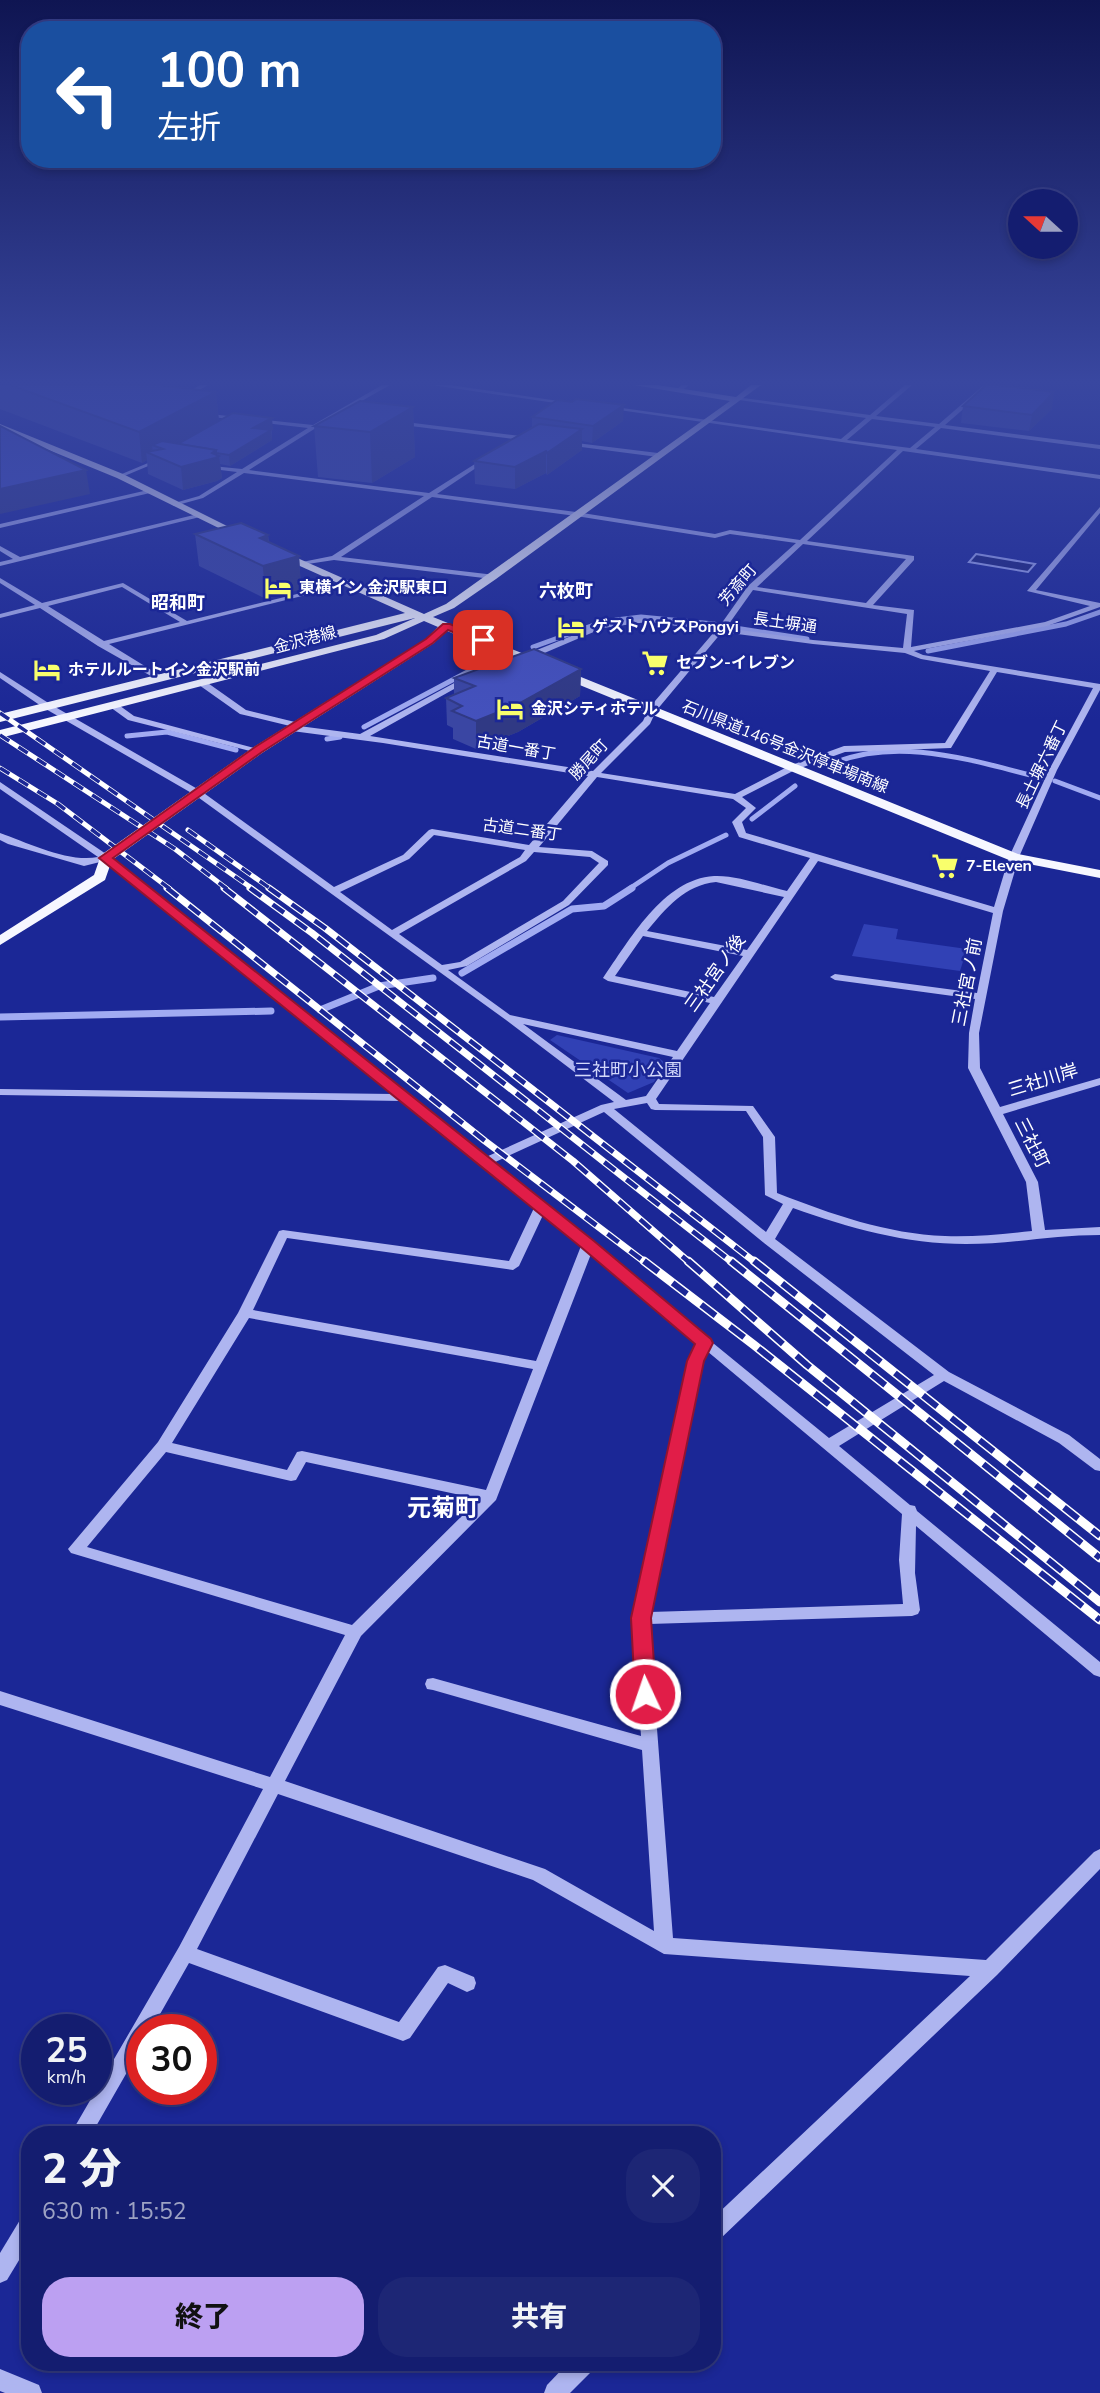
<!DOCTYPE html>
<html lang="ja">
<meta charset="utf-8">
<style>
body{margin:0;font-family:"Nunito Sans","Noto Sans JP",sans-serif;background:#1d2675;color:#f1f3f6;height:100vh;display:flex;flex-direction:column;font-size:26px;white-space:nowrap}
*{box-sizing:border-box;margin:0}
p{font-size:23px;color:#9da2c3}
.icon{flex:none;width:38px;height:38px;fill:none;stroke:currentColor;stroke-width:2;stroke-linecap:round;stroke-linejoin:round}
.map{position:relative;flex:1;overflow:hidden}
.sheet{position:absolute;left:21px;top:2126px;width:700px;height:245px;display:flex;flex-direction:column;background:#141d70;border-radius:28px;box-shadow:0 4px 10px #0003,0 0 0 2px #333b83}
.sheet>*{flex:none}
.banner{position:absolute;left:21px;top:21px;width:700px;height:147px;border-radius:28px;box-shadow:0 4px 10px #0003,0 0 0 2px #333b83;background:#1a4fa0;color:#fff;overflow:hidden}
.needle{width:46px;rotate:291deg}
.controls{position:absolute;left:1008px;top:189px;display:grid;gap:14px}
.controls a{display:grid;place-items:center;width:70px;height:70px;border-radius:50%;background:#141d70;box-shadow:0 4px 10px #0003,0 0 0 2px #333b83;font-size:35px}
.speed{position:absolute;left:21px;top:2014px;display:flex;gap:14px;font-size:35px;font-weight:700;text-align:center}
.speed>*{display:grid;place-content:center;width:91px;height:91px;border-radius:50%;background:#141d70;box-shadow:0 4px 10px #0003,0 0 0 2px #333b83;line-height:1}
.speed small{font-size:18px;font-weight:400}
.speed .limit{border:10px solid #d22;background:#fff;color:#111}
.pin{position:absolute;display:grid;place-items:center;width:60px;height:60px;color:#fff;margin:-30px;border-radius:14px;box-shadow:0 4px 10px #0006}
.me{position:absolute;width:77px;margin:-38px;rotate:357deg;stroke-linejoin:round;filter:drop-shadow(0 0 5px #0008)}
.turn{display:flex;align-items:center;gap:24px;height:147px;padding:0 21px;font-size:32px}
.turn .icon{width:91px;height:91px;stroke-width:2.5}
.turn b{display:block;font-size:49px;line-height:60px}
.round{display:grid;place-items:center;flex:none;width:74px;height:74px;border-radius:28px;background:#1d2675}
.head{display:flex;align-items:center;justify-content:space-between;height:119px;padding:0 21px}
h1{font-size:42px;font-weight:800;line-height:52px}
.primary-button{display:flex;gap:14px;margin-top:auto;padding:14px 21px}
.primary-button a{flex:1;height:80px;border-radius:28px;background:#bca0f2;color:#111;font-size:28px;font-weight:800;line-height:80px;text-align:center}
.primary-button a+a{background:#1d2675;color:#f1f3f6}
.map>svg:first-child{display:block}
.green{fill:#3141b5}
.water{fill:#192279;stroke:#a1abf2;stroke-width:2}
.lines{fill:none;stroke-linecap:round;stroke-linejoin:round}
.stream-far1{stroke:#a1abf2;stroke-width:5}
.stream{stroke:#a1abf2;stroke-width:7}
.minor{fill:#aeb5f0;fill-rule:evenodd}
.major{fill:#f6f7ff;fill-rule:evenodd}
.rail-far2-casing{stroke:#fff;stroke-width:5}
.rail-far1-casing{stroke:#fff;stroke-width:7}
.rail-casing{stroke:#fff;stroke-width:9}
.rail-far2{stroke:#1b2796;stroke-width:3.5;stroke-dasharray:11;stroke-linecap:butt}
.rail-far1{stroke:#1b2796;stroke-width:4.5;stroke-dasharray:14;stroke-linecap:butt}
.rail{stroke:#1b2796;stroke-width:6;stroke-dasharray:18;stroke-linecap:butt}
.wall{fill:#3a46a3}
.shaded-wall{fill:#303984}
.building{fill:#4451bd;stroke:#303984;stroke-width:2}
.route{fill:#e11d48;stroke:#92132f;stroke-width:2}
.labels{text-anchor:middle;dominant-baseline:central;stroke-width:5;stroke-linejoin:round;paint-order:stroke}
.far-street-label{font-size:16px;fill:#fff;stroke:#1b2796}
.far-poi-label{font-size:16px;font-weight:bold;fill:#fff;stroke:#1b2796;text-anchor:start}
.far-quarter-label{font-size:18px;font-weight:bold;fill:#fff;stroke:#1b2796}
.street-label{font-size:18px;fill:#fff;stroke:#1b2796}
.park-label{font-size:18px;fill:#d4d9fb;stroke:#1b2796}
.near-quarter-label{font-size:24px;font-weight:bold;fill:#fff;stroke:#1b2796}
</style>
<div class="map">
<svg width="1100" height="2393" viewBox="0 0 1100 2393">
<rect width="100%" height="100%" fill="#1b2796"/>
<g class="green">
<polygon points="864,924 898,929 896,939 967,949 960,971 852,956"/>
<polygon points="557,1035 659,1058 665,1063 654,1082 628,1093 550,1040"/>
</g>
<polygon class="water" points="976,554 1035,564 1028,572 969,562"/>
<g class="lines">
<g class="stream-far1">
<polyline points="616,620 641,617 714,624"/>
<polyline points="735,628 807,639"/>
<polyline points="533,647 605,621"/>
<polyline points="928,651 1066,624 1100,612"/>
<polyline points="364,727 492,659"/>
<polyline points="127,736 167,732 236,750"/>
<polyline points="327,739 340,737"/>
<path d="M 827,766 C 895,734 973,761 1042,778"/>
<polyline points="1055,781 1100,798"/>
<polyline points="752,819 795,786"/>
<polyline points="629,889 668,863 726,835"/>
</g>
<g class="stream">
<polyline points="462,973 572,909 604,906 632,888"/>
<polyline points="320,1010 379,986 433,978"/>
<polyline points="0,1017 271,1011"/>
</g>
<g class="minor">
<polygon points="200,385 208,385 185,398 180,397"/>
<path d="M 382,385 L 390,385 L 335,416 L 249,470 L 429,493 L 486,457 L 488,460 L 437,494 L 576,512 L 715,534 L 730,530 L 800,540 L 897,450 L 605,408 L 608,406 L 841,439 L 866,418 L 732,399 L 735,397 L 870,415 L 905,385 L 912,385 L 876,416 L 939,424 L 984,385 L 991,385 L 945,425 L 1100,445 L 1100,449 L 941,428 L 916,449 L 1100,475 L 1100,479 L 903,451 L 807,541 L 914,556 L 914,560 L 873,605 L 914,610 L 911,647 L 1045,622 L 1090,606 L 1027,591 L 1100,507 L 1100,513 L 1036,590 L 1100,603 L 1100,607 L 1047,626 L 914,651 L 923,655 L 1100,684 L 1100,690 L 1057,770 L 1019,857 L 1003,911 L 979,1033 L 980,1068 L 1000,1107 L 1100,1078 L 1100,1085 L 1003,1114 L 1038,1182 L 1045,1230 L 1100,1227 L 1100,1235 C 1055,1235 1011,1244 966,1244 C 906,1244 849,1228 793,1208 L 775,1239 L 949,1372 L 1069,1435 L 1100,1459 L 1100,1471 L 1095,1470 L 1059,1443 L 944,1381 L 839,1446 L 910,1505 L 915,1506 L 917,1511 L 1100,1662 L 1100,1677 L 1094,1675 L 916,1526 L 915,1573 L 920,1610 L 918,1614 L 912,1616 L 649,1624 L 673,1938 L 986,1960 L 1094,1852 L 1100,1849 L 1100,1869 L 997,1975 L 719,2240 L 712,2243 L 712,2219 L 970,1976 L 664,1954 L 533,1880 L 278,1794 L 197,1949 L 399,2022 L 438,1967 L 445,1965 L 474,1977 L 476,1983 L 474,1989 L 467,1992 L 448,1983 L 410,2038 L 403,2041 L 189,1963 L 151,2030 L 142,2030 L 142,2046 L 91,2135 L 70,2135 L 179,1947 L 263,1789 L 0,1705 L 0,1691 L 270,1777 L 345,1635 L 71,1553 L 68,1549 L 158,1442 L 238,1313 L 279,1231 L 283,1230 L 509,1261 L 534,1208 L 402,1101 L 0,1095 L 0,1089 L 393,1094 L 104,861 L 84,866 L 8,844 L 0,840 L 0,833 C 28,843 69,863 98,857 L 0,789 L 0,782 L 109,856 L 486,1157 L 601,1105 L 614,1102 L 506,1020 L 195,795 L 44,708 L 0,678 L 0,672 L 50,704 L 201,791 L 334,887 L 403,855 L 429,830 L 432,829 L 529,845 L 588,776 L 383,743 L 292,731 L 288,728 L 290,726 L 240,714 L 199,685 L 199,681 L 205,681 L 246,710 L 299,723 L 299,726 L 360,734 L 469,675 L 472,675 L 472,679 L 370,736 L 593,771 L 643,721 L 649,708 L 715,631 L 647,622 L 603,628 L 528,660 L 522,660 L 522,656 L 601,624 L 647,618 L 719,627 L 748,586 L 796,543 L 730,534 L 715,538 L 576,516 L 432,497 L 341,557 L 495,575 L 495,579 L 492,579 L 334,560 L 301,565 L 297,563 L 332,556 L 424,496 L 244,473 L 203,498 L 174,506 L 171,504 L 199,496 L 237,472 L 204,468 L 202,465 L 242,469 L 308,428 L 203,416 L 201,413 L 313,425 ZM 872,419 L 935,427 L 910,448 L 847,440 ZM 803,544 L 906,559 L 866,603 L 757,587 ZM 753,590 L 907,614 L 903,648 L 813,640 L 726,628 ZM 722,632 L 813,644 L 905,653 L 921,659 L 990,671 L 945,743 L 844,746 L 789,766 L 735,794 L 601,773 L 650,724 L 656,711 ZM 997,672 L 1093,688 L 1049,770 L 1009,857 L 994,907 L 746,833 L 742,822 L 756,808 L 742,797 L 795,770 L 845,752 L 951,748 ZM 597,777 L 733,799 L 746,808 L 732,822 L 739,837 L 810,858 L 787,891 C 764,886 738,875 714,876 C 663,879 629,941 603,978 L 608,981 L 710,1003 L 677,1051 L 510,1015 L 448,970 L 467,966 L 569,905 L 608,865 L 608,861 L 592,851 L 539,847 ZM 434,835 L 525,850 L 520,857 L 392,930 L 340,892 L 409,859 ZM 534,852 L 590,857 L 599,863 L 563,901 L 460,962 L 442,965 L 399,934 L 526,861 ZM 818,861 L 993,913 L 977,993 L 835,974 L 830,977 L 835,980 L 975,999 L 969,1033 L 968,1068 L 1026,1182 L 1032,1231 C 1003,1234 975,1237 945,1236 C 887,1234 831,1214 777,1193 L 775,1137 L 753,1106 L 659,1104 L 656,1099 ZM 716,882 L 784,897 L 747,950 L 647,931 C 666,908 685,885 716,882 ZM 643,936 L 743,956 L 714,997 L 615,976 ZM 523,1024 L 673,1057 L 646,1096 L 626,1100 ZM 647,1103 L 651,1109 L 655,1110 L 746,1111 L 763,1137 L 765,1195 L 783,1204 L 766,1232 L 614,1109 ZM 604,1112 L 764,1243 L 934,1375 L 829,1438 L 493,1163 ZM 543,1215 L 581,1246 L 536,1361 L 253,1310 L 287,1238 L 513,1270 L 519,1266 ZM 591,1254 L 697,1343 L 689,1361 L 633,1618 L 641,1736 L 433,1678 L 427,1679 L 425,1684 L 427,1689 L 433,1690 L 642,1750 L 654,1931 L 545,1869 L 285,1781 L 361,1636 L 496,1500 ZM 249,1318 L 533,1369 L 486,1490 L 302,1451 L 297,1452 L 287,1470 L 172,1443 ZM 707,1351 L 902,1514 L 899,1560 L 903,1604 L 650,1612 L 703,1361 ZM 166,1452 L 291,1481 L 296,1480 L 306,1462 L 479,1499 L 352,1625 L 87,1547 Z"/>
<polygon points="432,385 450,385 572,403 569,405"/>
<polygon points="682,385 689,385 681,391 677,391 677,389"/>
<polygon points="397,421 529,437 532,439 529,441 395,424"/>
<polygon points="568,442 658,453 661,455 658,457 566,445"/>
<polygon points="160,458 165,459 122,477 117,476"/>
<polygon points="148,490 150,491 150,493 0,528 0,524"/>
<polygon points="198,514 200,515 200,517 0,566 0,562 13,559 0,551 0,546 20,557"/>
<path d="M 0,578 L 42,603 L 123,583 L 187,621 L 346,582 L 350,584 L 109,644 L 161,676 L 161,680 L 158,680 L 98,646 L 40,608 L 0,618 L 0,614 L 35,605 L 0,583 ZM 122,587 L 180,622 L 104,641 L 48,606 Z"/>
<polygon points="110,703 116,703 134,716 262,750 258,753 128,720 110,707"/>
<polygon points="30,2212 30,2242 7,2280 0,2283 0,2253 23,2215"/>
<polygon points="569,2362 596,2362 593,2370 570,2393 544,2393 547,2385"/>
<polygon points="0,2369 39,2385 42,2393 5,2393 0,2391"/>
</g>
<g class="major">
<polygon points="634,385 657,385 736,397 751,385 761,385 496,579 454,608 433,617 1018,854 1100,870 1100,878 1009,860 447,631 434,643 262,753 112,860 105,880 0,945 0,935 94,875 101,855 254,747 426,639 438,627 424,621 384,639 0,738 0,730 376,635 415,618 0,722 0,714 405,613 273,554 273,550 277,549 424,614 446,604 730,401"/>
<polygon points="0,424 123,474 247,536 239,538 117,478 0,430"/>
</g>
<g class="rail-far2-casing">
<g id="rail-far2">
<polyline points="0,713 253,889"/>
<polyline points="0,735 175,849 227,889"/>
<polyline points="0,768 58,804 170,889"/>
<polyline points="188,830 271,889"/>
</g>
</g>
<g class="rail-far1-casing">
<g id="rail-far1">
<polyline points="167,888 485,1141 646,1263"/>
<polyline points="224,888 573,1161 690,1263"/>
<polyline points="250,888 312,933 733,1263"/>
<polyline points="269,888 325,928 756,1263"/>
</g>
</g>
<g class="rail-casing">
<g id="rail">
<polyline points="644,1261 754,1345 1100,1620"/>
<polyline points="688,1261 807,1365 1100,1602"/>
<polyline points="731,1261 1100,1558"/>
<polyline points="754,1261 1100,1536"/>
</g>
</g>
<use href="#rail-far2" class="rail-far2"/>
<use href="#rail-far1" class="rail-far1"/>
<use href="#rail" class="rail"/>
</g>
<g class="wall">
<polygon points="0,385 159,385 216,392 219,422 272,418 272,440 230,466 220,464 222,478 217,481 183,490 148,474 147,460 142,463 0,409"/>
<polygon points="963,406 1052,409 1029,431 961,423"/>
<polygon points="413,407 415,457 372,483 318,477 314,426"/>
<polygon points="532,417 623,421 592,443 582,441 582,450 547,475 546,473 515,489 475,484 474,461 532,427"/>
<polygon points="195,534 268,535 269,542 299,556 301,589 266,599 199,566"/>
<polygon points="581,669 580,696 518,732 476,749 453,739 453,728 447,725 446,698 454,694 454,678"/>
</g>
<g class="shaded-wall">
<polygon points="216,392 219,422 163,452 163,449 152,445 153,455 146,452 147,460 142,463 139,432"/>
<polygon points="1054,392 1052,409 1029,431 1032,415"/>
<polygon points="624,405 623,421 592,443 593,426"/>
<polygon points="413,407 415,457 372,483 370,432"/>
<polygon points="272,418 273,429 254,438 253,428"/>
<polygon points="582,429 582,450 547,475 547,453"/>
<polygon points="271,430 272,440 230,466 229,455"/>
<polygon points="216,450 216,458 219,456 222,478 217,481 183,490 181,467"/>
<polygon points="546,451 546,473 515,489 515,467"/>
<polygon points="86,470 90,494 0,514 0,489"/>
<polygon points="268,535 271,564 299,556 301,589 266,599 260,538"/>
<polygon points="581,669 580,696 518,732 476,749 476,721"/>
</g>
<g class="building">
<polygon points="10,385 159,385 216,392 139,432"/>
<polygon points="986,385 997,385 1054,392 1032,415 963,406"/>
<polygon points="576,399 624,405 593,426 532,417 557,400 572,402"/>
<polygon points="360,401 413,407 370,432 314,426"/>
<polygon points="233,413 272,418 253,428 271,430 229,455 216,453 216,450 178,444"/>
<polygon points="539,424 582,429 547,453 546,451 515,467 474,461"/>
<polygon points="0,426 86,470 0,489"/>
<polygon points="162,441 216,450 212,453 219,456 215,458 181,467 146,452 163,449 152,445"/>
<polygon points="241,523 268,535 260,538 299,556 263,566 195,534"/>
<polygon points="534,649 581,669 518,704 476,721 452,711 462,706 446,698 475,686 454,678"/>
</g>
<linearGradient id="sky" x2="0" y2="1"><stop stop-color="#0f1552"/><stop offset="0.53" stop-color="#3947a0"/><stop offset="1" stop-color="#3947a0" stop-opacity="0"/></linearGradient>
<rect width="1100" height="720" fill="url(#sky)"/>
<polygon class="route" points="443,624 450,624 488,640 479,643 448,630 433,643 262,752 113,858 594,1241 711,1339 713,1343 704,1361 651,1618 656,1694 653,1700 645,1702 638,1700 635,1694 631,1618 687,1361 695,1344 582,1248 99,858 255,747 426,639"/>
<defs>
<g id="hotel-bare" transform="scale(2.1)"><path d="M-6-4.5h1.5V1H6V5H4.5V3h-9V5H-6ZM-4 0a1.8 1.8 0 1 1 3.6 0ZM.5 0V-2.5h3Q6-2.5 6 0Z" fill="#f9ff6c" stroke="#1b2796" stroke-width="2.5" paint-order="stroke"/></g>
<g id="supermarket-bare" transform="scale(2.1)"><path d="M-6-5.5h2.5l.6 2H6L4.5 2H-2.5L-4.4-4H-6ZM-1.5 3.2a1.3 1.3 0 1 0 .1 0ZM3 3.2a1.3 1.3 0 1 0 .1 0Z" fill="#f9ff6c" stroke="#1b2796" stroke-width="2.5" paint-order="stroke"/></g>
</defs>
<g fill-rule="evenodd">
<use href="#hotel-bare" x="278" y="588"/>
<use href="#hotel-bare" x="571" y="627"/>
<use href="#supermarket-bare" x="655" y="663"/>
<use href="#hotel-bare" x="47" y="670"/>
<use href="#hotel-bare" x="510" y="709"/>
<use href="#supermarket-bare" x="945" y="866"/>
</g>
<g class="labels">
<g class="far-street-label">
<text transform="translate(738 585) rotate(-49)">芳斎町</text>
<text transform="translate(785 623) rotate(8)">長土塀通</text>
<text transform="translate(305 640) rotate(-15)">金沢港線</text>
<text transform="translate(785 747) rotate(22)">石川県道146号金沢停車場南線</text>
<text transform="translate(516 748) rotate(10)">古道一番丁</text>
<text transform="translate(589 760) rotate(-47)">勝尾町</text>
<text transform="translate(1042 765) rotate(-64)">長土塀六番丁</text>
<text transform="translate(522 830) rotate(8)">古道二番丁</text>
</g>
<g class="far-poi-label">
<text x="299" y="588">東横イン 金沢駅東口</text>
<text x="592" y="627">ゲストハウスPongyi</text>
<text x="676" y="663">セブン-イレブン</text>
<text x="68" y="670">ホテルルートイン金沢駅前</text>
<text x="531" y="709">金沢シティホテル</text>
<text x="966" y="866">7-Eleven</text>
</g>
<g class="far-quarter-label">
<text x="566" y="591">六枚町</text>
<text x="178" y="603">昭和町</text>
</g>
<g class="street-label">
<text transform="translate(715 973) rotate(-55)">三社宮ノ後</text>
<text transform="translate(967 982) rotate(-79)">三社宮ノ前</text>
<text transform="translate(1043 1080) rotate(-17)">三社川岸</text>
<text transform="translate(1032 1143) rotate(63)">三社町</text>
</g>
<g class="park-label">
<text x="628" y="1070">三社町小公園</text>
</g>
<g class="near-quarter-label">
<text x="443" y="1508">元菊町</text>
</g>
</g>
</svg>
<div class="controls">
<a><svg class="needle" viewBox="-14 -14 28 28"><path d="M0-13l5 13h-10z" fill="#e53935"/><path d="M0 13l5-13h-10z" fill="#9da2c3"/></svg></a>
</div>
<div class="speed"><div>25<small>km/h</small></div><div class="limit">30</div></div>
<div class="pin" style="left:483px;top:640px;background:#d93025"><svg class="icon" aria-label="arrive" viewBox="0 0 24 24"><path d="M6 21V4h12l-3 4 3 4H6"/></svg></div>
<svg class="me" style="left:645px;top:1694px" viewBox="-20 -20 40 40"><circle r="17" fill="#e11d48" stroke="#fff" stroke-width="3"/><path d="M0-11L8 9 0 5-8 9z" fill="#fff"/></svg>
<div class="banner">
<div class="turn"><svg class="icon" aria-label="left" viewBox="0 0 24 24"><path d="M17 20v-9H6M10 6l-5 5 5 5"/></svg><div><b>100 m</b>左折</div></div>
</div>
<section class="sheet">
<div class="head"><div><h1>2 分</h1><p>630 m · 15:52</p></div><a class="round"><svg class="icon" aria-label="close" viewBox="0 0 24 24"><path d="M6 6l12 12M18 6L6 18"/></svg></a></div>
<div class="primary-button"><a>終了</a><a>共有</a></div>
</section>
</div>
